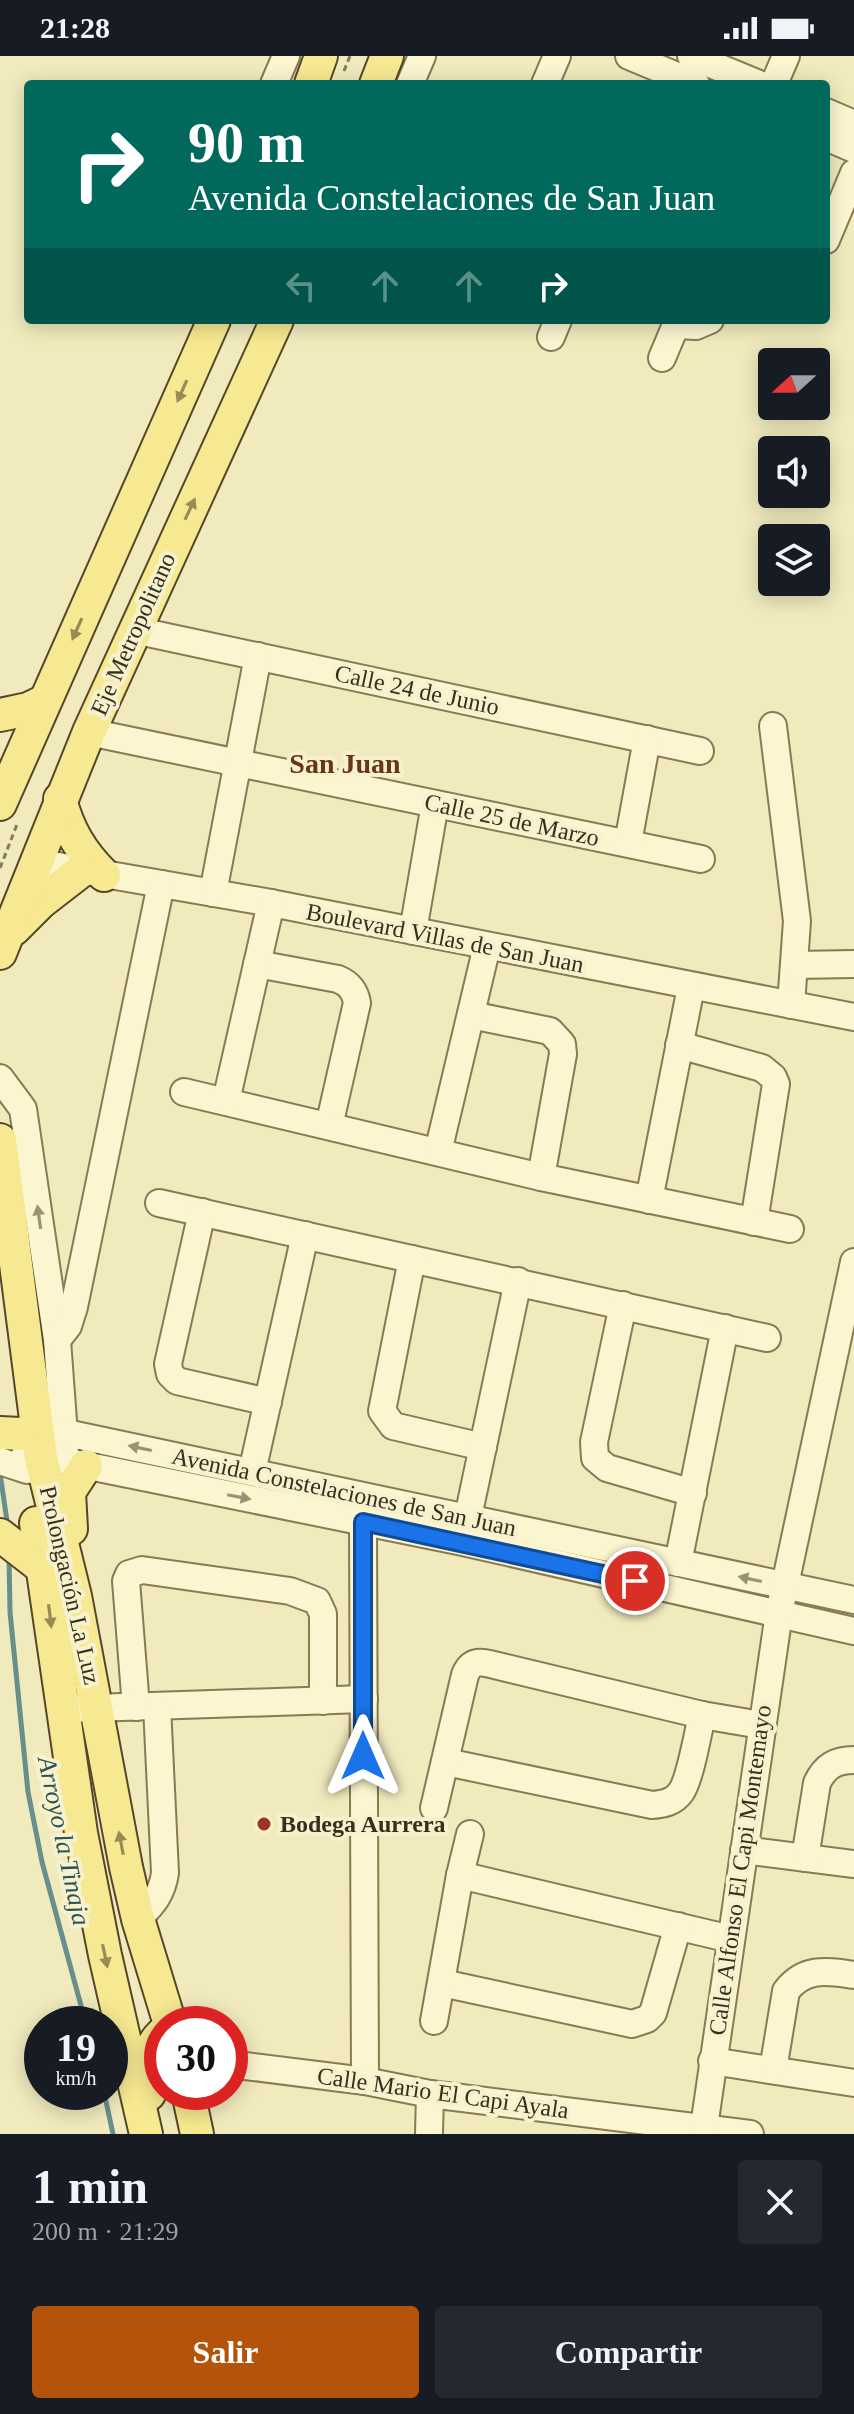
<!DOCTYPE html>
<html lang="es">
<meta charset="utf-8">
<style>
body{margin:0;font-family:Georgia,serif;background:#242831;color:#f1f3f6;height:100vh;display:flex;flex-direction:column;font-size:30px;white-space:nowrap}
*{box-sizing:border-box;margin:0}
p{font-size:26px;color:#9ea1a6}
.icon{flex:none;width:44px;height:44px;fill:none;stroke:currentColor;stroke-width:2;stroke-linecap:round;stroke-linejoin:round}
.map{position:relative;height:2078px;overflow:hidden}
.details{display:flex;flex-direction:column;background:#171b24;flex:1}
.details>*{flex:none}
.hud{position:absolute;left:24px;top:24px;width:806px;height:244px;border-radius:8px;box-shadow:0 4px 20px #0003;background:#00695c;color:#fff;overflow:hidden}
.needle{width:52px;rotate:249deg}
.controls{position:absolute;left:758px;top:292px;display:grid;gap:16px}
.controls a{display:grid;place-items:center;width:72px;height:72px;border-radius:8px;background:#171b24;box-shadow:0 4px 20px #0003;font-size:40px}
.speed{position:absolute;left:24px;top:1950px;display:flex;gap:16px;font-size:40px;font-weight:700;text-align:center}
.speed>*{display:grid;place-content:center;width:104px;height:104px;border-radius:50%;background:#171b24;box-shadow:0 4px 20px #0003;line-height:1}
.speed small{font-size:20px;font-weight:400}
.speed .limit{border:12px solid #d22;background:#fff;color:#111}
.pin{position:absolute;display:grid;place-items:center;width:68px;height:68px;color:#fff;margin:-34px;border:4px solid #fff;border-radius:50%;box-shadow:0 2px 8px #0007}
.me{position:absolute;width:88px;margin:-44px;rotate:0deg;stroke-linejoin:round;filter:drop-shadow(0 0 6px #0008)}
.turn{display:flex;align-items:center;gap:28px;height:168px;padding:0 32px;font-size:36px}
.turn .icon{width:104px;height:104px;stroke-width:2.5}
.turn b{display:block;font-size:56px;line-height:68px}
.lanes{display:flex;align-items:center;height:76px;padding:0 32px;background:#0003;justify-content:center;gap:40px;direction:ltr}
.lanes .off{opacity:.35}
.round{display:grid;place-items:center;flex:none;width:84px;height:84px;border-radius:8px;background:#242831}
.head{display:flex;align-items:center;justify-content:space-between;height:136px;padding:0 32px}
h1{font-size:48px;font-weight:700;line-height:60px}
.action{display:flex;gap:16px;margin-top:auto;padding:16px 32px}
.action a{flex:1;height:92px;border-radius:8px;background:#b45309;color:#fff;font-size:32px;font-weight:700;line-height:92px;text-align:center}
.action a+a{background:#242831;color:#f1f3f6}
.status{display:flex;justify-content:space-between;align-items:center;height:56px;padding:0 40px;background:#171b24;direction:ltr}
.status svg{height:22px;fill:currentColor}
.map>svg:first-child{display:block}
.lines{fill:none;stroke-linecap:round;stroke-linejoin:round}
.stream{stroke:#688f8c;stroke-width:5}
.minor-casing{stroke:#897a55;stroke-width:30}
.major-casing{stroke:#56462a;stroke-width:36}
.path{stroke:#897a55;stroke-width:3;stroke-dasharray:6 4;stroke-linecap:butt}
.minor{stroke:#fbf5d0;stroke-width:26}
.major{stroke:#f7e991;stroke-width:32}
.oneway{fill:#978c56}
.oneway2{fill:#999276}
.route-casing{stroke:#114b97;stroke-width:20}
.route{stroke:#1a73e8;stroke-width:14}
.poi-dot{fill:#9c3521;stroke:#f7f2cd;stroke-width:3}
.labels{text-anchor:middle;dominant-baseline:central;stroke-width:8;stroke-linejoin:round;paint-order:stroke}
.street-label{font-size:24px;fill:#372e1b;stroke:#f7f2cd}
.poi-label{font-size:24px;font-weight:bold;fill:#372e1b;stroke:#f7f2cd;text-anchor:start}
.water-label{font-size:26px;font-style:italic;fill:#295358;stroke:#f7f2cd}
.quarter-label{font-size:28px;font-weight:bold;fill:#673517;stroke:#f7f2cd}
</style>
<div class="status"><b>21:28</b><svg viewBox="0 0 49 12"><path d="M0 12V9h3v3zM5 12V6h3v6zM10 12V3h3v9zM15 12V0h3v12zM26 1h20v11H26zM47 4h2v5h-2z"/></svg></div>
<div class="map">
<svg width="854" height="2078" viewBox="0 0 854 2078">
<rect width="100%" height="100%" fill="#f0eabd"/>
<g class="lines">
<g class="stream">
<polyline points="0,1417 8,1472"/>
<polyline points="9,1501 10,1556 28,1736 42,1806 86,1968"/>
<polyline points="104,2036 113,2078"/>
</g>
<g class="minor-casing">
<g id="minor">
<polyline points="629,0 696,28"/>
<polyline points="691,0 759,28"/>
<polyline points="274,28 286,0"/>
<polyline points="410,28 422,0"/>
<polyline points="545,28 557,0"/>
<polyline points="774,28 786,0"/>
<polyline points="826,56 854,68"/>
<polyline points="826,81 854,93"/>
<polyline points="826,184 854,117"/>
<polyline points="676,269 696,270 710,264"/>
<polyline points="551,281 558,264"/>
<polyline points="662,302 678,264"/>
<polyline points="134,574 700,695"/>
<polyline points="773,670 797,865 791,949"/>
<polyline points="89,676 701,803"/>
<polyline points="628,787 647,683"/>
<polyline points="35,806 271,847 854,961"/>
<polyline points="213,837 258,600"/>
<polyline points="413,875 435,748"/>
<path d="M 257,908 L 338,923 C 350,928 355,935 357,947 L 329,1070"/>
<polyline points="794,909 854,908"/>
<polyline points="471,959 550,975 562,988 563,998 541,1121"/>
<polyline points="679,989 762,1012 773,1021 776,1028 754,1166"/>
<polyline points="0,1022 23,1053 57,1284 65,1392"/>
<polyline points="184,1036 541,1121 790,1173"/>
<polyline points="226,1045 271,847"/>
<polyline points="438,1096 487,890"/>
<polyline points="649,1144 691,931"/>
<polyline points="159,1147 767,1282"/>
<polyline points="202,1156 168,1308 170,1318 177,1325 268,1346"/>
<polyline points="412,1203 382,1355 393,1370 483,1391"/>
<polyline points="623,1249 594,1386 595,1402 607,1412 693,1437"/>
<polyline points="57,1284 68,1270 74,1251 161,828"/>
<polyline points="21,1378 38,1374 66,1377 854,1544"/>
<polyline points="24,1401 64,1405 463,1486 854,1575"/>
<polyline points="0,1405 27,1414"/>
<polyline points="252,1416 305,1179"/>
<polyline points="468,1461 518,1225"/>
<polyline points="363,1466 365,2025"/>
<polyline points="678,1507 725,1272"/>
<polyline points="136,1651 126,1525 129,1518 142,1514 290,1535 317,1545 323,1558 323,1645"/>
<polyline points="62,1653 364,1643"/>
<path d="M 446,1706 L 652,1749 C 664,1748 674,1746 681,1736 C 690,1723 698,1677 702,1659"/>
<path d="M 434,1752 L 465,1619 C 470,1606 478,1605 490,1608 L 702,1659 L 761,1669"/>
<polyline points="744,1794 854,1808"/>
<path d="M 805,1802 L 817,1727 C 825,1710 836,1704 854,1704"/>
<polyline points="460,1819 731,1883"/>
<path d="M 138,1863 C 153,1848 162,1838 165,1817 L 157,1650"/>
<polyline points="442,1927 632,1968 647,1963 653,1957 678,1870"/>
<polyline points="434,1965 460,1819 470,1778"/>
<polyline points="712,2005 854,2027"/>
<polyline points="230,2008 365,2025 430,2038 750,2078"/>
<path d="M 773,2014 L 786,1935 C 805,1911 826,1915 854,1919"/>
<polyline points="704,2071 779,1557 854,1206"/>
<polyline points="429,2078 430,2038"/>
</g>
</g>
<g class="major-casing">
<g id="major">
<polyline points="311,28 321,0"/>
<polyline points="376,28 387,0"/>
<polyline points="0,659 28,653 45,645"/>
<path d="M 60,743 C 68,774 81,796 104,819"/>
<polyline points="0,748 214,264"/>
<polyline points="14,873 41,846 81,815"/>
<polyline points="0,897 89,676 277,264"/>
<polyline points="0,1084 41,1402 75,1540 126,1811 138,1863 170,1968"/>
<polyline points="0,1377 21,1378"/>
<polyline points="36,1467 81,1777 105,1899 146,2078"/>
<polyline points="71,1473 69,1436 86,1410"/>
<polyline points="0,1479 44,1513"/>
<polyline points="188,2036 197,2078"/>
<path d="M 149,2038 C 148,2016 144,1995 162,1978"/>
</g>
</g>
<g class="path">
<polyline points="344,15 350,0"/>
<polyline points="0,812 18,766"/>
</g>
<use href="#minor" class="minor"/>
<use href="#major" class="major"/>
</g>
<defs><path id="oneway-solid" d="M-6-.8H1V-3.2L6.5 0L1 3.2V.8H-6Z" transform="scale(2)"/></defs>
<g class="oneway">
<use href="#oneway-solid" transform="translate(182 335) rotate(114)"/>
<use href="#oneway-solid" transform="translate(190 453) rotate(-65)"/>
<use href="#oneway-solid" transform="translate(77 573) rotate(114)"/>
<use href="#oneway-solid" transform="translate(50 1560) rotate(83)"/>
<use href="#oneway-solid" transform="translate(121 1787) rotate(-101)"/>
<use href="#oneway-solid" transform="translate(105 1900) rotate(78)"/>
</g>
<g class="oneway2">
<use href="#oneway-solid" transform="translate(39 1161) rotate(-98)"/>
<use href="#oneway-solid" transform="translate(140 1392) rotate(-168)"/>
<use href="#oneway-solid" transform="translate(239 1441) rotate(11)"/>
<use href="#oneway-solid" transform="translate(750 1523) rotate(-168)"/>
</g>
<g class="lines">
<g class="route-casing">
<polyline id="route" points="363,1700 363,1466 635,1525"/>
</g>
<use href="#route" class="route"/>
</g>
<circle class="poi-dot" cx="264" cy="1768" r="8"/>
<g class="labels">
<g class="street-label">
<text transform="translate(133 578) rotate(-66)">Eje Metropolitano</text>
<text transform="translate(417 634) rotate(12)">Calle 24 de Junio</text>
<text transform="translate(512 764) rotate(12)">Calle 25 de Marzo</text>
<text transform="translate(445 882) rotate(11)">Boulevard Villas de San Juan</text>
<text transform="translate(344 1436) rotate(12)">Avenida Constelaciones de San Juan</text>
<text transform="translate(70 1529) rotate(77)">Prolongación La Luz</text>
<text transform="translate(740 1814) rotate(-82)">Calle Alfonso El Capi Montemayo</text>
<text transform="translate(443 2037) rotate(8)">Calle Mario El Capi Ayala</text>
</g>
<g class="poi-label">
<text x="280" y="1768">Bodega Aurrera</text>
</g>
<g class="water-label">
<text transform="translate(64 1785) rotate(78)">Arroyo la Tinaja</text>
</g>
<g class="quarter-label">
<text x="345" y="707">San Juan</text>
</g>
</g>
</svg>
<div class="controls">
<a><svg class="needle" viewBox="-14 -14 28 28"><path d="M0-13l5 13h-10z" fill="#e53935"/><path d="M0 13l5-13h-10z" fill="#9ea1a6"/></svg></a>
<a><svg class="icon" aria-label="sound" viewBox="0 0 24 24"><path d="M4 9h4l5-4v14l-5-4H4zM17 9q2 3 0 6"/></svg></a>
<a><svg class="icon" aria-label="layers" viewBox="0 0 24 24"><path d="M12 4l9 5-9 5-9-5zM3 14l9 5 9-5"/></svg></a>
</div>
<div class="speed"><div>19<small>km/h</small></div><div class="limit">30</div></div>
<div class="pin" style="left:635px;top:1525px;background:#d93025"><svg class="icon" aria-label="arrive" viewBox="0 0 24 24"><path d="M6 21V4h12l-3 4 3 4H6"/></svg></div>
<svg class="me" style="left:363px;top:1700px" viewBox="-20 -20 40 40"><path d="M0-17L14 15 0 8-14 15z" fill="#1a73e8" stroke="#fff" stroke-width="4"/></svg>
<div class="hud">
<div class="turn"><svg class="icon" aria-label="right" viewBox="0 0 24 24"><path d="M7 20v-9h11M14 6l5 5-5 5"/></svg><div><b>90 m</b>Avenida Constelaciones de San Juan</div></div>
<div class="lanes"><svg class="icon off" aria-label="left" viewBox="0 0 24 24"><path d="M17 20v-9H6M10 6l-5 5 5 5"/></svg><svg class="icon off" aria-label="ahead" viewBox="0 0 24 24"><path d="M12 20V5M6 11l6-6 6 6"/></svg><svg class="icon off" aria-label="ahead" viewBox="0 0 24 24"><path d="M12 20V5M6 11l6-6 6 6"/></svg><svg class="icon" aria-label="right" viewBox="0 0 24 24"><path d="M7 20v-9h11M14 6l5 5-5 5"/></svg></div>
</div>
</div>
<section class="details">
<div class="head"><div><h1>1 min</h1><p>200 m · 21:29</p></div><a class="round"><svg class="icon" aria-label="close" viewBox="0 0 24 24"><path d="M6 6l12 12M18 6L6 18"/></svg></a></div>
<div class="action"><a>Salir</a><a>Compartir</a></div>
</section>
